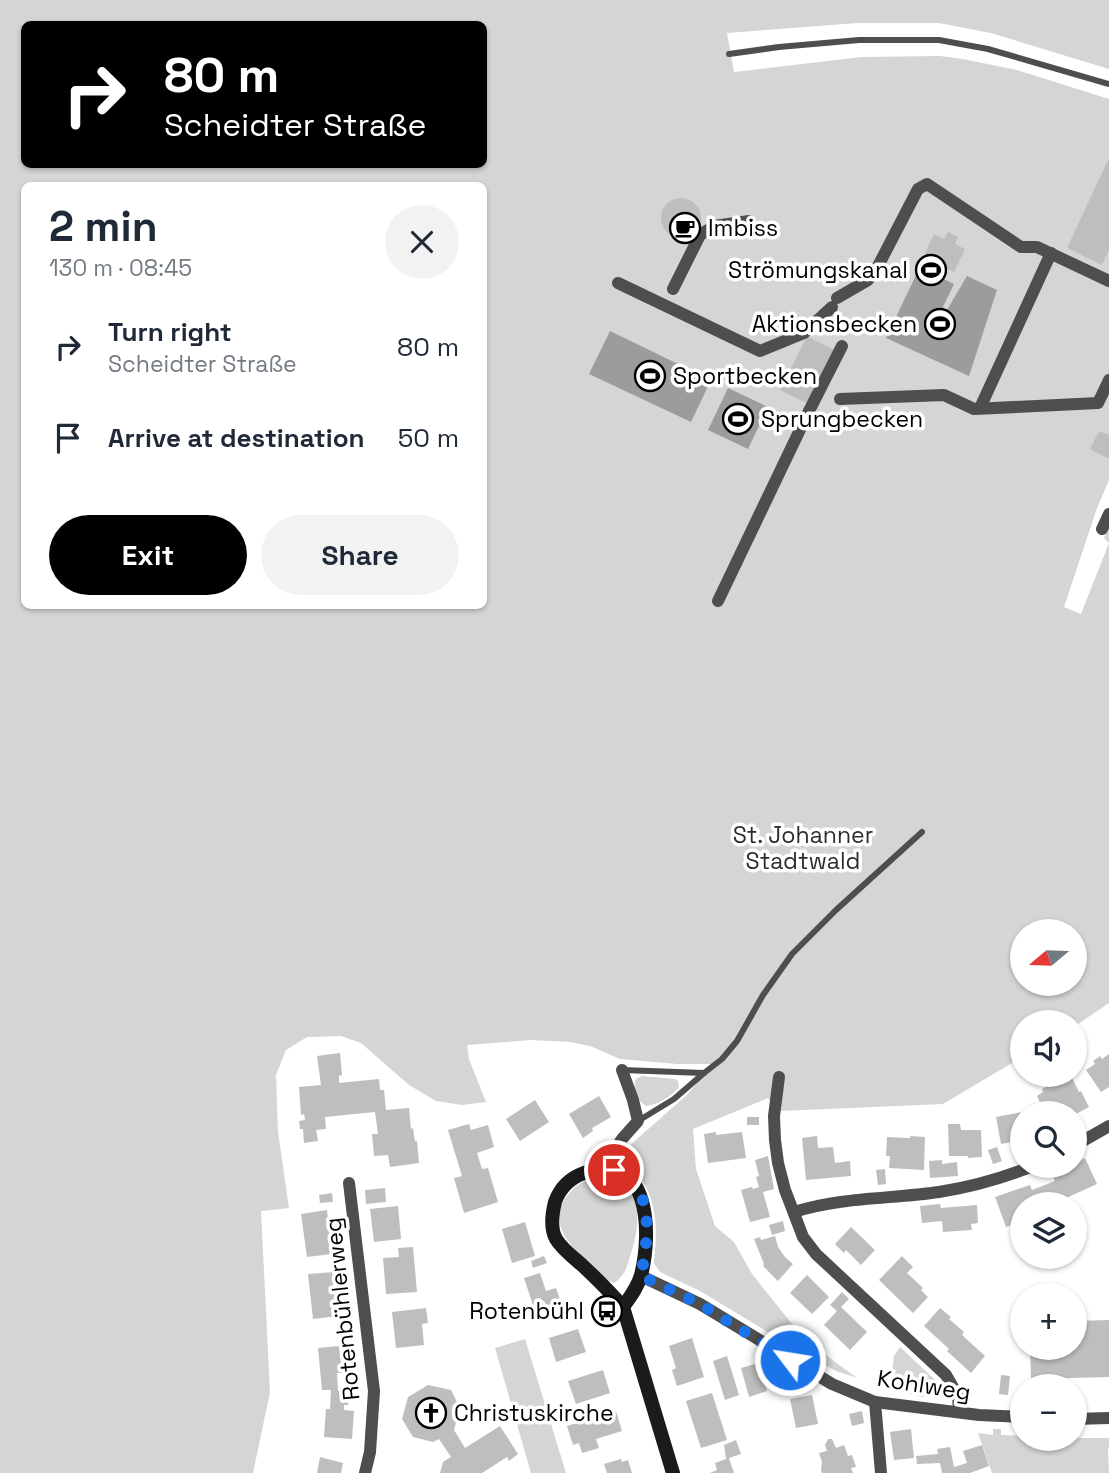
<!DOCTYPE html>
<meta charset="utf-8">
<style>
body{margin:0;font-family:"Space Grotesk",sans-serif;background:#f2f2f3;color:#1f2937;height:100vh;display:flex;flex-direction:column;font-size:26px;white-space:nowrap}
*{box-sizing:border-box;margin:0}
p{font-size:23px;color:#747a83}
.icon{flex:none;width:38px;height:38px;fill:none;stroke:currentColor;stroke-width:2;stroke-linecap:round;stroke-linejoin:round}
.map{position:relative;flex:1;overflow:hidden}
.details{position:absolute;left:21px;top:182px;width:466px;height:427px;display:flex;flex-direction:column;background:#fff;border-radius:10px;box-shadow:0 2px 5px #0004}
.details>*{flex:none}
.top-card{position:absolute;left:21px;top:21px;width:466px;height:147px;border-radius:10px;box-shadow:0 2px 5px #0004;background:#000;color:#fff;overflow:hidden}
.needle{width:46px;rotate:251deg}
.controls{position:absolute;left:1010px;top:919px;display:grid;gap:14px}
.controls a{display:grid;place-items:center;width:77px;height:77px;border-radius:50%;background:#fff;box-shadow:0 2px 5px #0004;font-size:35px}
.pin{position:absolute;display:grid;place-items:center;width:60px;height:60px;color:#fff;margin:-30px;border:4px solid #fff;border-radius:50%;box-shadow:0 2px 7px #0007}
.me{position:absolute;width:77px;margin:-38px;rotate:301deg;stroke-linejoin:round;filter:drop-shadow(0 0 5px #0008)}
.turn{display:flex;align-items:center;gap:24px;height:147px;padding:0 28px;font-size:32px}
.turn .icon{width:91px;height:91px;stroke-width:2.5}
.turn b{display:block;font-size:49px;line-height:60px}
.round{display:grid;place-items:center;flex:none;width:74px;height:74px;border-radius:37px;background:#f2f2f3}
.summary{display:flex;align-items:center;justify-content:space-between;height:119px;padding:0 28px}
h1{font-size:42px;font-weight:700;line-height:52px}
.primary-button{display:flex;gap:14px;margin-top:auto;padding:14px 28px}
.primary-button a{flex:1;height:80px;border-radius:42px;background:#000;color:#fff;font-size:28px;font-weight:700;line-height:80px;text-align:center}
.primary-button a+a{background:#f2f2f3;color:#1f2937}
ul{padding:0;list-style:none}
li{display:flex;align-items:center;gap:21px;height:91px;padding:0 28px}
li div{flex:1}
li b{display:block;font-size:26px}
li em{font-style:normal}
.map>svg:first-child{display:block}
.green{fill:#d5d5d5;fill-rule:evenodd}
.water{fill:#9c9c9c}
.building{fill:#bebebe}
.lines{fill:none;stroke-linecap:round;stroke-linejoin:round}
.lane{stroke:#4e4e4e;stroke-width:6}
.street{stroke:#4e4e4e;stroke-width:12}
.secondary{stroke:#1b1b1b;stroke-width:14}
.route{stroke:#1a73e8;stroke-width:12;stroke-dasharray:0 21.6}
.labels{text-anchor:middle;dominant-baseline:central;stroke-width:7;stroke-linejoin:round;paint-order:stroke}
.poi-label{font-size:23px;fill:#000;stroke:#fff;text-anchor:start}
.park-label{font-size:23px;fill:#2c2c2c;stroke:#fff}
.street-label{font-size:23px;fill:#000;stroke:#fff}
</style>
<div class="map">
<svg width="1109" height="1473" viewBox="0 0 1109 1473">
<rect width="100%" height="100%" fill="#fff"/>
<g class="green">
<path d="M 0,0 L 1109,0 L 1109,69 L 991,33 L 939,23 L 858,23 L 727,33 L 734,72 L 861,57 L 940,56 L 963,59 L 1017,70 L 1109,99 L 1109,480 L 1097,508 L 1064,607 L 1081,614 L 1109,543 L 1104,538 L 1109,527 L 1109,1003 L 1075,1026 L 1074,1022 L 1022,1022 L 1022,1057 L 943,1104 L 780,1111 L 768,1098 L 693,1129 L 696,1169 L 715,1226 L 734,1242 L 752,1274 L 804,1339 L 857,1378 L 836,1371 L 804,1354 L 700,1291 L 660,1272 L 654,1263 C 656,1240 658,1219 650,1196 C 644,1177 628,1169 629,1146 L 688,1094 L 712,1064 L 677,1064 L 620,1059 L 590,1046 L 570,1042 L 531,1040 L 467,1045 L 469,1059 L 486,1102 L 462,1105 L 436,1101 L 409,1085 L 361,1043 L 341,1036 L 307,1037 L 286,1050 L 276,1075 L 278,1132 L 289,1208 L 261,1211 L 270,1392 L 253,1473 L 0,1473 ZM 24,24 L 483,24 L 483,164 L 24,164 ZM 24,186 L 483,186 L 483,606 L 24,606 ZM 1022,931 L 1074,931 L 1074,984 L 1022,984 Z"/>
<path d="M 642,1076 L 675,1079 L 678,1081 L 679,1087 C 672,1096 657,1105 646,1106 C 637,1101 632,1088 636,1079 Z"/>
<path d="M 597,1178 C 642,1177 642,1217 632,1250 C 627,1265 627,1274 614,1283 L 607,1280 C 586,1259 544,1232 565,1199 C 573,1187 582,1180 597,1178 Z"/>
<polygon points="525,1339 566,1473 531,1473 495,1348"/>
<polygon points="900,1347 933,1378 936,1382 936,1389 929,1397 923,1397 880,1387 880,1383 888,1382 891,1380 894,1356"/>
<polygon points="993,1429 1001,1429 1001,1435 1022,1436 1022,1438 1109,1438 1109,1448 1108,1449 1109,1473 992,1473 978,1433 993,1435"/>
</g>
<g class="water">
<polygon points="929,261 942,267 943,271 941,278 932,280 938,281 942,278 954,284 941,311 936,311 944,315 967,276 997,290 969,376 886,338 917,273 926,277 921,269 924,263"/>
<polygon points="610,331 711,380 691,422 589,374"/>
<polygon points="728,388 768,407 748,449 708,430"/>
</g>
<g class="building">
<polygon points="1109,158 1109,250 1102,265 1067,248"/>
<circle cx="681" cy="218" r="20"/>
<polygon points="948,232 958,237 955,244 965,249 954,272 923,258 934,234 944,239"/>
<polygon points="807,336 836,351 809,404 780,390"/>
<polygon points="1099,431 1109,435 1109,459 1090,449"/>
<polygon points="340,1053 342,1075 339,1076 339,1083 379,1079 380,1090 384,1090 386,1110 409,1108 411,1129 413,1128 415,1141 417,1141 419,1163 390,1167 388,1155 374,1156 372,1134 378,1134 375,1112 325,1117 326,1129 316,1130 318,1141 304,1143 303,1129 300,1129 299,1121 305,1120 304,1114 301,1115 299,1087 321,1085 317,1056"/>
<polygon points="1109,1054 1109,1087 1101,1092 1086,1070 1095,1064 1093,1061 1100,1056 1102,1059"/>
<polygon points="1063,1078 1065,1081 1072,1078 1079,1092 1081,1091 1089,1107 1074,1115 1074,1113 1045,1113 1037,1096 1043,1092 1042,1089"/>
<polygon points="599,1096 611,1117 592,1128 593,1131 583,1138 569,1114"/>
<polygon points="535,1100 549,1122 520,1141 506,1119"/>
<polygon points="1022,1112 1022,1140 1001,1144 996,1117"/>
<rect x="747" y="1117" width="12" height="8"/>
<polygon points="469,1124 471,1130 488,1125 494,1147 477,1153 482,1169 488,1168 498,1202 464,1213 454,1178 462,1176 448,1130"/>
<polygon points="948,1124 960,1124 961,1130 981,1130 982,1157 968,1158 968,1156 949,1156"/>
<polygon points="716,1132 716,1135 742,1132 746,1158 708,1163 704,1134"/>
<polygon points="817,1136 818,1148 833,1147 835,1163 850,1161 851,1176 806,1180 802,1138"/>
<polygon points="910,1136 925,1137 924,1170 889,1168 890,1156 886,1156 887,1137 910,1138"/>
<polygon points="997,1147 1002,1161 993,1164 988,1150"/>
<polygon points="768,1156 774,1189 763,1192 770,1217 750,1222 741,1190 752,1187 753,1189 759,1187 756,1177 759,1176 755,1160"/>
<polygon points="1085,1158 1097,1184 1064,1199 1062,1195 1050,1200 1051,1204 1022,1204 1022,1221 1006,1227 995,1197 1030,1185 1032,1190 1055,1181 1053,1176 1078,1164 1077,1162"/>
<polygon points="942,1160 942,1164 957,1162 958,1176 930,1178 929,1161"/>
<polygon points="885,1169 886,1184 878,1185 876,1170"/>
<polygon points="385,1188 386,1202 366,1204 365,1190"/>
<polygon points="332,1193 333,1202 320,1203 319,1195"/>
<polygon points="940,1204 941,1208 977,1205 978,1223 971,1224 972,1230 943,1232 942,1221 922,1223 920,1206"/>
<polygon points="398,1206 401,1239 374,1242 370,1209"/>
<polygon points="327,1210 332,1254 307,1257 301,1214"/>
<polygon points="783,1221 785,1231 772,1235 769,1225"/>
<polygon points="525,1222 535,1256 512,1263 502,1229"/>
<polygon points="851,1227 875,1250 861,1265 846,1250 844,1253 835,1244"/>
<polygon points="775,1236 778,1247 785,1257 793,1264 778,1281 763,1266 764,1264 754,1239 760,1237 761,1240"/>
<polygon points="413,1247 417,1292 386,1294 383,1258 399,1257 398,1248"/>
<polygon points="544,1256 547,1263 533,1268 531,1261"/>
<polygon points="902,1256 913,1267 907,1273 923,1288 921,1290 928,1297 913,1313 879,1280"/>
<polygon points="334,1272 338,1316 313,1319 308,1274"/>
<polygon points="540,1273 546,1291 556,1288 562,1305 548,1310 544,1301 533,1305 524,1278"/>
<polygon points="807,1275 829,1297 812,1314 790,1293"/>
<polygon points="842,1292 849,1299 841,1307 867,1332 850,1350 824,1325 837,1311 830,1305"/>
<polygon points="426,1308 428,1323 422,1324 424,1345 396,1348 392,1312"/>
<polygon points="940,1308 951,1317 949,1319 964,1332 962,1335 985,1356 971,1373 947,1351 949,1349 924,1326"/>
<polygon points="1109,1320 1109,1377 1031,1379 1030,1348 1074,1348 1074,1321"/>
<polygon points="578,1329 586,1352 556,1362 549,1338"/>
<polygon points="692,1338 704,1377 677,1386 672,1370 676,1368 669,1346"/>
<polygon points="339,1346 342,1373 337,1373 338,1391 349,1391 348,1405 344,1405 344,1410 354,1411 352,1439 324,1437 326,1409 330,1409 331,1390 322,1390 318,1348"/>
<polygon points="727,1356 739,1395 725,1400 713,1361"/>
<polygon points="759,1363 767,1391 749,1397 741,1368"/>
<polygon points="603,1370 610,1393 576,1404 568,1381"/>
<polygon points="1001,1375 1010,1376 1008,1395 999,1394"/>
<polygon points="428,1385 451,1390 460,1408 454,1430 465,1448 500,1426 518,1454 509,1461 507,1457 482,1473 440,1473 443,1462 451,1457 439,1439 433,1442 413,1437 402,1419 408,1397"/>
<polygon points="712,1393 727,1440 701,1448 686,1401"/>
<polygon points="812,1395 818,1424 796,1428 790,1399"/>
<polygon points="616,1411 622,1431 596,1439 599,1448 582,1453 579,1443 573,1445 567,1426"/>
<polygon points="862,1411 864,1423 852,1426 849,1414"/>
<polygon points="911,1429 914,1458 894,1460 890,1432"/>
<polygon points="828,1439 832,1439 836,1448 844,1445 848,1456 852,1455 856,1467 851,1468 853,1473 822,1473 821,1470 822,1462 819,1453 827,1451 825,1445"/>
<polygon points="736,1440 741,1454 729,1458 734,1473 710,1473 717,1470 715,1463 726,1459 724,1445"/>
<polygon points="982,1445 989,1466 970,1473 942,1473 940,1463 917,1464 916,1456 938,1454 937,1449 950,1447 954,1467 967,1463 963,1451"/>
<polygon points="320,1457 343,1463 341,1473 317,1473"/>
<polygon points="621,1459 622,1462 628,1460 632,1473 607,1473 604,1464"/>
</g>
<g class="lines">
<g class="lane">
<polyline points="729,54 779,47 859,40 939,40 988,49 1109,84"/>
<polyline points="622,1070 704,1073"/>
<polyline points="638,1121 674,1099 704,1073 722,1059 737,1041 763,995 792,954 836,910 922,832"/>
</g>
<g class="street">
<polyline points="618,283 760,351 804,333 832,307"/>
<polyline points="673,289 700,235 714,226 749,221"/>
<polyline points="837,298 868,280 876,270 918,189 927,184 1021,247 1037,247 1109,281"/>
<polyline points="840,399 944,395 974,409 1098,403 1109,380"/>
<polyline points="980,408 1051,253"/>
<polyline points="1102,529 1109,514"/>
<polyline points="718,601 807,415 842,346"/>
<polyline points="779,1077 774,1116 775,1140 778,1163 785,1190 803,1237 816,1254 946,1375 958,1396 959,1412"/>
<polyline points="1074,1146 1109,1126"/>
<polyline points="603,1168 622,1139 638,1121 633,1100 622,1070"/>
<polyline points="349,1183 374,1391 370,1452 365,1473"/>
<path d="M 794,1212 C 841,1197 891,1199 939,1192 C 972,1187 1003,1178 1033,1166"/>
<polyline points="641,1276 700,1304 832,1384 875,1402 979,1415 1022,1417"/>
<polyline points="875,1402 881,1473"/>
<polyline points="1074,1419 1109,1418"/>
</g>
<path class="secondary" d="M 623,1307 C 630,1297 638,1287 641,1275 C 652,1233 650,1149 584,1173 C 570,1178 560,1188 555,1202 C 552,1214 550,1228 556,1239 C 562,1249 573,1257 582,1265 C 597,1279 610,1292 623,1307 L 673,1473"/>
</g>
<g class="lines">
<path class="route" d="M 614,1170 C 621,1173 628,1177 633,1183 C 654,1206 646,1248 641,1276 L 700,1304 L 790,1360"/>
</g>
<defs>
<g id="cafe-ring" transform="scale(1.575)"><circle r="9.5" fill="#fff" stroke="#000" stroke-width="1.5"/><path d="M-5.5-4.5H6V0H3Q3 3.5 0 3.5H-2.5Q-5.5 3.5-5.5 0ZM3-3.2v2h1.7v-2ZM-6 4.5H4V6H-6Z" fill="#000"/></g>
<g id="stadium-ring" transform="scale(1.575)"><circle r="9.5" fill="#fff" stroke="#000" stroke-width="1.5"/><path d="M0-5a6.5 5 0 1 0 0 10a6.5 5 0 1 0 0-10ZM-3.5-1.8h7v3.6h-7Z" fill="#000"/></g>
<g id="bus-ring" transform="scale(1.575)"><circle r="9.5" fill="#fff" stroke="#000" stroke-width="1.5"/><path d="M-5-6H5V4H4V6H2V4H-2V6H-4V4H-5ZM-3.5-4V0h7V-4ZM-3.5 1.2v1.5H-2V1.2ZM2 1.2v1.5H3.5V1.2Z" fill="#000"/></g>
<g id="church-ring" transform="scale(1.575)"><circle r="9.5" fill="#fff" stroke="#000" stroke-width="1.5"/><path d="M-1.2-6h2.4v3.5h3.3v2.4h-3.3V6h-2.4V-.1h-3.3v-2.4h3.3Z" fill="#000"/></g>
</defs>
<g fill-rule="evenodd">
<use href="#cafe-ring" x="685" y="228"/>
<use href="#stadium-ring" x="931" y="270"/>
<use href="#stadium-ring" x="940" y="324"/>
<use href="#stadium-ring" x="650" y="376"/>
<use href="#stadium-ring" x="738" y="419"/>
<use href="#bus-ring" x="607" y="1311"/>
<use href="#church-ring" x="431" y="1413"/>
</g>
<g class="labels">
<g class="poi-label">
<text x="708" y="228">Imbiss</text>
<text x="908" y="270" text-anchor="end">Strömungskanal</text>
<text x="917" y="324" text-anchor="end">Aktionsbecken</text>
<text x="673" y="376">Sportbecken</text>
<text x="761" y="419">Sprungbecken</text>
<text x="584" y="1311" text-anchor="end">Rotenbühl</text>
<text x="454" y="1413">Christuskirche</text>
</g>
<g class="park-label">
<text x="803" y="835">St. Johanner<tspan x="803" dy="26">Stadtwald</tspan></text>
</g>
<g class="street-label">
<text transform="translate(342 1309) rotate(-96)">Rotenbühlerweg</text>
<text transform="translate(924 1385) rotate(9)">Kohlweg</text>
</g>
</g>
</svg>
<div class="controls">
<a><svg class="needle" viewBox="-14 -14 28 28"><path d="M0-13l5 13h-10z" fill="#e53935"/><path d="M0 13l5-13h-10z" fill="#747a83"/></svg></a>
<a><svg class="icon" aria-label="sound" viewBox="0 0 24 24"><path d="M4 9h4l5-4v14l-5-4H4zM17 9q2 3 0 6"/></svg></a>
<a><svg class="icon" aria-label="search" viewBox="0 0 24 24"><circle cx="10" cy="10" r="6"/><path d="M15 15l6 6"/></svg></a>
<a><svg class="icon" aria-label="layers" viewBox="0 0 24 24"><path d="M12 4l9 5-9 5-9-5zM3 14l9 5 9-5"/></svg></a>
<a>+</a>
<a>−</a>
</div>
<div class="pin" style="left:614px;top:1170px;background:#d93025"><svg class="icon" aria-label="arrive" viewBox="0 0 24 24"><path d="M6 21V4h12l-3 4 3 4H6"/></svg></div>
<svg class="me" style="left:790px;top:1360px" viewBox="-20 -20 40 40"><circle r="17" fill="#1a73e8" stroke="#fff" stroke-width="3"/><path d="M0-11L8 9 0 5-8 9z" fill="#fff"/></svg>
<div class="top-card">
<div class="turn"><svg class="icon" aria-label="right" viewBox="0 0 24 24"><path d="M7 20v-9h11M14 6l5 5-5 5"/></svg><div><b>80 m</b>Scheidter Straße</div></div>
</div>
<section class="details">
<div class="summary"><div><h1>2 min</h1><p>130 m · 08:45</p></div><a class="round"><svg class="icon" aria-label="close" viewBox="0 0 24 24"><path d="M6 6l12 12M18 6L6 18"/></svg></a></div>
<ul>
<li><svg class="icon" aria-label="right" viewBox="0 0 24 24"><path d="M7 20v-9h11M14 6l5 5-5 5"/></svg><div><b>Turn right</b><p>Scheidter Straße</p></div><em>80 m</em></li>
<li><svg class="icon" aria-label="arrive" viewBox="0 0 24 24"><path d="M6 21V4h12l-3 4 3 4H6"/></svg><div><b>Arrive at destination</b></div><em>50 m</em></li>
</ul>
<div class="primary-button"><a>Exit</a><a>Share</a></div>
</section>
</div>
